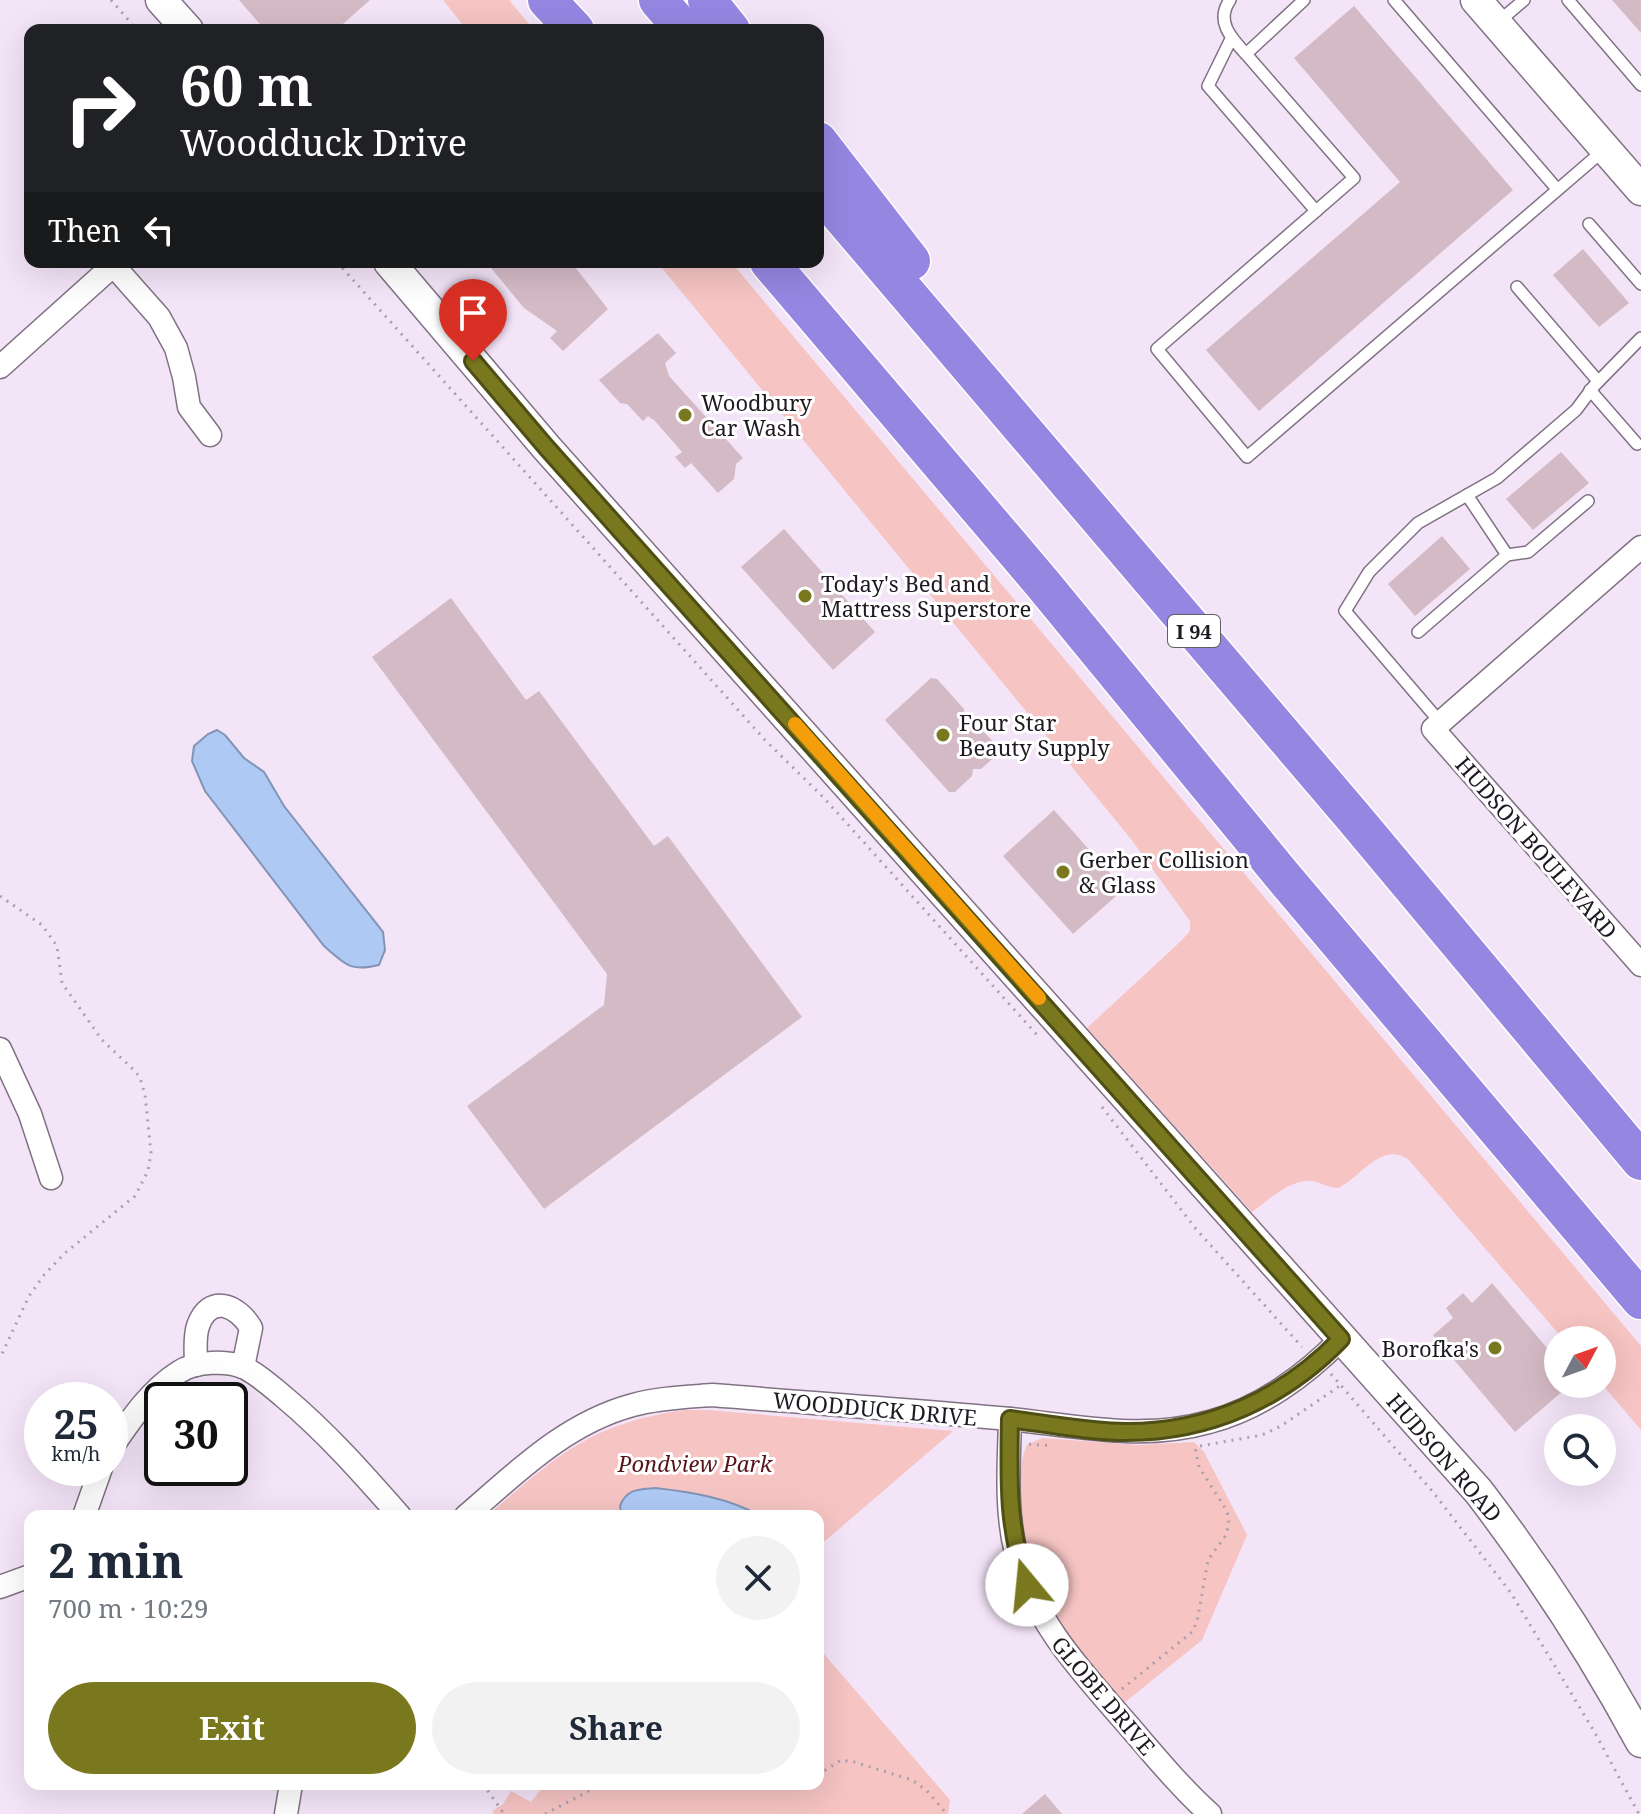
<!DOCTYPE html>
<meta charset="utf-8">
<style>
body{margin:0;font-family:"Noto Serif",serif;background:#f2f2f3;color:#1f2937;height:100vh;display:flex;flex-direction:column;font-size:30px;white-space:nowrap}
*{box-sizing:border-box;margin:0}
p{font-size:26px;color:#747a83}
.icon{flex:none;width:44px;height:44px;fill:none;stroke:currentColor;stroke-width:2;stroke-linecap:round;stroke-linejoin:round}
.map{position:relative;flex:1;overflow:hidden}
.panel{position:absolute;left:24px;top:1510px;width:800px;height:280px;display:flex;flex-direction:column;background:#fff;border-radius:16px;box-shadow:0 8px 32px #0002}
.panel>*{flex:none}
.hud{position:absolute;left:24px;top:24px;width:800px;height:244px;border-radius:16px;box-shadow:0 8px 32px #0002;background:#202124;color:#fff;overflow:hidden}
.needle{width:52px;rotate:49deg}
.tools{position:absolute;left:1544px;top:1326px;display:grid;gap:16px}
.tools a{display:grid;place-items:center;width:72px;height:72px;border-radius:50%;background:#fff;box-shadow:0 8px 32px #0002;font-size:40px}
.speed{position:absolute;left:24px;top:1382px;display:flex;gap:16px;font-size:40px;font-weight:700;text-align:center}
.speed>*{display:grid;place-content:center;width:104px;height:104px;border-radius:50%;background:#fff;box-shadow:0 8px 32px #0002;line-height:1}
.speed small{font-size:20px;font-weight:400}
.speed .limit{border:4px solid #111;border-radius:12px;background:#fff;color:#111}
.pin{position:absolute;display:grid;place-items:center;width:68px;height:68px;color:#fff;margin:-82px -34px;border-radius:50% 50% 50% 0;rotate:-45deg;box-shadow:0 0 8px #0007}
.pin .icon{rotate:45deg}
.me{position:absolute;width:88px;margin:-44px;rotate:343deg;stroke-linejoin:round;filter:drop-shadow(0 0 6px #0008)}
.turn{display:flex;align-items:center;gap:28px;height:168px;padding:0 24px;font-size:36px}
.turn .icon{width:104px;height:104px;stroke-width:2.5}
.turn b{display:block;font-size:56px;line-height:68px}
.then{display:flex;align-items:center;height:76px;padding:0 24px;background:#0003;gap:16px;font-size:30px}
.round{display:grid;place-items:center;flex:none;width:84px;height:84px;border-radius:42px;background:#f2f2f3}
.headline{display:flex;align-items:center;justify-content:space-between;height:136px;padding:0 24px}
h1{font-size:48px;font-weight:700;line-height:60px}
.cta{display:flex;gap:16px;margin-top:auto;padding:16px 24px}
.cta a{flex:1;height:92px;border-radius:48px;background:#79781e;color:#fff;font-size:32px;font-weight:700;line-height:92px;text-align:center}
.cta a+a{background:#f2f2f3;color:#1f2937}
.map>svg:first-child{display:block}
.green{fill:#f5c4c3}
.water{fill:#adc9f4;stroke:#8294b5;stroke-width:2}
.building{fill:#d4bac5}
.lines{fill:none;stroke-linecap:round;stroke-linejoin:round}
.lane-casing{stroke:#807183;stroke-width:14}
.street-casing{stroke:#807183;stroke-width:25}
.secondary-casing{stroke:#807183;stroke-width:33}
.highway-casing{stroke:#fff;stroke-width:41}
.path{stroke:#ab9eae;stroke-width:3;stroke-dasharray:2 6;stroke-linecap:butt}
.lane{stroke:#fff;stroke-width:11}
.street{stroke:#fff;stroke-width:22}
.secondary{stroke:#fff;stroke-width:30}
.highway{stroke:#9586e2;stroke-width:38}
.route-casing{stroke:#4f4e14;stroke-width:20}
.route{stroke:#79781e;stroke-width:14}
.slow{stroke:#f59e0b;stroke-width:14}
.poi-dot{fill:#79781e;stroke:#fff;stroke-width:3}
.labels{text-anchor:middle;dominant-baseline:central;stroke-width:6;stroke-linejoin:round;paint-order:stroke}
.shield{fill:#fff;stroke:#625e64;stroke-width:2}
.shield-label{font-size:20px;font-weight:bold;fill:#1f1921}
.poi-label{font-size:22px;fill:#1f1921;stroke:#fff;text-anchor:start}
.street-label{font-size:22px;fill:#1f1921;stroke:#fff}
.park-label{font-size:22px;font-style:italic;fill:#58141b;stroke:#fff}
</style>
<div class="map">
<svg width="1641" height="1814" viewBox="0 0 1641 1814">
<rect width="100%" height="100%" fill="#f4e4f8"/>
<g class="green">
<polygon points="443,0 509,0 534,30 467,30"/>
<path d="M 657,262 L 731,262 L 1641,1346 L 1641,1430 L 1602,1384 L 1602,1340 L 1564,1340 L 1408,1159 C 1381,1141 1360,1178 1338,1188 C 1328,1188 1321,1182 1312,1181 C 1290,1179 1269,1200 1252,1212 L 1087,1028 L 1181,941 L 1190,931 L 1190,921 L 1131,839 Z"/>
<path d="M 684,1410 L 708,1410 L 953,1431 L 818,1547 L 818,1516 L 487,1516 C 557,1456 589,1424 684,1410 Z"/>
<path d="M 1042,1438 L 1138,1445 L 1194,1442 L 1204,1452 L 1247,1535 L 1202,1640 L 1124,1703 C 1070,1640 1020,1583 1021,1494 C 1021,1478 1020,1459 1027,1445 Z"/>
<polygon points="818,1647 950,1800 948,1814 494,1814 492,1811 503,1804 511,1791 531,1802 545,1784 818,1784"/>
</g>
<g class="water">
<path d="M 217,730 L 225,735 L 244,758 L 264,772 L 284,806 L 383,932 L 385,950 L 379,965 C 350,972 346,965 324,946 L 205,791 L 192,761 L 194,746 L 208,734 Z"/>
<path d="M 655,1488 C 692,1492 728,1498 761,1516 L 622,1516 L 620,1506 C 626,1489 639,1489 655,1488 Z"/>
</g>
<g class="building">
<polygon points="239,0 370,0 336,30 265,30"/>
<polygon points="1612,0 1641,0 1641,33"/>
<polygon points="1354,6 1513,190 1259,411 1206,350 1400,182 1294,58"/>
<polygon points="1583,249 1629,303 1599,327 1553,275"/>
<polygon points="486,262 571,262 608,309 563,351 550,338 557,331 524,308"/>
<polygon points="658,333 676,353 665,363 669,376 743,458 736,464 734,479 718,493 691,463 685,468 675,457 682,452 655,421 648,416 643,421 627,404 620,403 599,380"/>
<polygon points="1561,452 1589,483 1533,530 1506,499"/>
<polygon points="784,529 875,632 833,670 741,567"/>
<polygon points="1442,536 1470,569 1415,616 1388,584"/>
<polygon points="451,598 526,700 539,691 654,846 668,836 802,1017 544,1209 467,1106 604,1005 607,974 372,657"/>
<polygon points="931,678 937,679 964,709 964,717 971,718 999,748 998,754 981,769 973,769 972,776 955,792 949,792 885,720"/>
<polygon points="1054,810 1124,889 1073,934 1003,856"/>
<polygon points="1492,1283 1558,1361 1558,1384 1571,1384 1515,1432 1433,1335 1453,1318 1446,1308 1463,1293 1472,1303"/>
<polygon points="1045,1794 1062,1814 1022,1814"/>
</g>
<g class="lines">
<g class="lane-casing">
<g id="lane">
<path d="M 1230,0 C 1215,21 1231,38 1246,54"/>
<polyline points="1304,0 1246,54 1354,178 1157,349 1247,457 1605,149"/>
<polyline points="1394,0 1557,189"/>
<polyline points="1568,0 1641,85"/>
<polyline points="1497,23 1524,0"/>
<polyline points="1231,39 1208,86 1316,211"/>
<polyline points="1589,224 1641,284"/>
<polyline points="1517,287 1598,381"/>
<polyline points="1590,390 1637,444"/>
<polyline points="1507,555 1528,552 1588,501"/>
<polyline points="1418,632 1507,555 1467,495"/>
<polyline points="1440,722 1345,611 1369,572 1418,523 1497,478 1576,410 1594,386 1641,338"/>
</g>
</g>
<g class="street-casing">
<g id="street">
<polyline points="113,265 159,317 176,348 184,377 189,407 210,435"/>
<polyline points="0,367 117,262"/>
<polyline points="1641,547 1433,729 1641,965"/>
<polyline points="0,1049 30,1114 51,1178"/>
<path d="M 196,1365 C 196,1352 194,1338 198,1326 C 209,1293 238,1305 251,1328 L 243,1367"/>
<path d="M 1010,1419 C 1009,1463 1005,1509 1016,1553 C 1034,1622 1082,1672 1128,1725 C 1154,1755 1180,1787 1210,1814"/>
<path d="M 110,1450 C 129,1422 150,1390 179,1372 C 195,1361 228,1360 245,1368 C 259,1375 272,1387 284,1397 C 327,1433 363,1474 400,1516"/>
<polyline points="84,1516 101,1468"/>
<path d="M 466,1516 C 518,1471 566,1423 633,1405 C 659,1398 686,1397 712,1395 C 811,1403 911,1410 1010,1419 C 1077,1426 1143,1441 1209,1422 C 1259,1409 1305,1376 1341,1339"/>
<polyline points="0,1587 30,1576"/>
<polyline points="286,1814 291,1784"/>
</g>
</g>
<g class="secondary-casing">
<g id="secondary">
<polyline points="161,0 188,30"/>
<polyline points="1476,0 1641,190"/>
<path d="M 389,262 L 546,447 L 1479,1492 C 1540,1572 1593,1653 1641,1742"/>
</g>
</g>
<g class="highway-casing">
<g id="highway">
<polyline points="547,0 575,30"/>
<polyline points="658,0 684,30"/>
<polyline points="707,0 731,30"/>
<polyline points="818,141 911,261"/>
<polyline points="818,189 1355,819 1641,1161"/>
<polyline points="769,262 1042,583 1281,874 1641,1300"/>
</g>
</g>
<g class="path">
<polyline points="111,0 137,30"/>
<polyline points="337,262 765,740 824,798 1038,1036"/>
<polyline points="0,896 42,925 57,946 62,983 102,1040 135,1071 140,1078 145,1094 151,1153 148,1171 135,1196 65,1253 44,1275 29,1296 0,1358"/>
<polyline points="1102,1107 1196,1229 1302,1347"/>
<polyline points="1331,1374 1433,1492 1511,1593 1595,1733 1639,1814"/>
<polyline points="1029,1444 1053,1446"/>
<polyline points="1200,1446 1262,1435 1281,1426 1341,1385"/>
<polyline points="1122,1689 1192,1632 1197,1622 1208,1560 1226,1535 1229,1523 1227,1511 1199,1467 1195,1447"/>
<polyline points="818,1775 841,1760 854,1762 912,1780 927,1791 947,1814"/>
<polyline points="483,1784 504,1814"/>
<polyline points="545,1814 602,1784"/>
</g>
<use href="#lane" class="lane"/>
<use href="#street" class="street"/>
<use href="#secondary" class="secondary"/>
<use href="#highway" class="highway"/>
</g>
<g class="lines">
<g class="route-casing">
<path id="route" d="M 473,361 L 546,447 L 1341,1339 C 1284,1398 1210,1432 1127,1432 C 1089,1432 1048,1424 1010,1419 C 1009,1481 1007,1525 1027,1585"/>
</g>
<use href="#route" class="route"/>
<polyline class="slow" points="795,724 1039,998"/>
</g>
<g class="poi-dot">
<circle cx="685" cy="415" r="8"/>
<circle cx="805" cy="596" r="8"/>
<circle cx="943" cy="735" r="8"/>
<circle cx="1063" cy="872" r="8"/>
<circle cx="1495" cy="1348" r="8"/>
</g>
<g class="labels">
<rect class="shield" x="1168" y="615" width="52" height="32" rx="6"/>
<g class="shield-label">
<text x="1194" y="631">I 94</text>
</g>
<g class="poi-label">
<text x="701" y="402">Woodbury<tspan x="701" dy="25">Car Wash</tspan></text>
<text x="821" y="583">Today's Bed and<tspan x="821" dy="25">Mattress Superstore</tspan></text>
<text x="959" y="722">Four Star<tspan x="959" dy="25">Beauty Supply</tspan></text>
<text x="1079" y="859">Gerber Collision<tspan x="1079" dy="25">&amp; Glass</tspan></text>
<text x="1479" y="1348" text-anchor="end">Borofka's</text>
</g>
<g class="street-label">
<text transform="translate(1537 847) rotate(49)">HUDSON BOULEVARD</text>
<text transform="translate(875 1408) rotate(5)">WOODDUCK DRIVE</text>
<text transform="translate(1445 1457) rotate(49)">HUDSON ROAD</text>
<text transform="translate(1104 1695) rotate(50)">GLOBE DRIVE</text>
</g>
<g class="park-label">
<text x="695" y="1463">Pondview Park</text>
</g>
</g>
</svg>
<div class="tools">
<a><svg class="needle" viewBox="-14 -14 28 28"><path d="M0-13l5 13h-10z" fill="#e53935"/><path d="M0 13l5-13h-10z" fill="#747a83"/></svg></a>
<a><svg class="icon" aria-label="search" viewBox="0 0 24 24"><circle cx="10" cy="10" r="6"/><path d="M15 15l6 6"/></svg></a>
</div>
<div class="speed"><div>25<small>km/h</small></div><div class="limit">30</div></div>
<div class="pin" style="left:473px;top:361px;background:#d93025"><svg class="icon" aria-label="arrive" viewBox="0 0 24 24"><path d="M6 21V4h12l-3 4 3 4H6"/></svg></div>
<svg class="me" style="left:1027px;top:1585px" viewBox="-20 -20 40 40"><circle r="19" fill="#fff"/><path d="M0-13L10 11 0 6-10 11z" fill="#79781e"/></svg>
<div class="hud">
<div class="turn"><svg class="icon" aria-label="right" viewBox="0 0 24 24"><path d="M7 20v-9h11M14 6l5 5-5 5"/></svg><div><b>60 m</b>Woodduck Drive</div></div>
<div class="then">Then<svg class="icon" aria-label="left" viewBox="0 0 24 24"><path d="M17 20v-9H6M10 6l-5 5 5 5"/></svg></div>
</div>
<section class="panel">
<div class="headline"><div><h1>2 min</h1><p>700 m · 10:29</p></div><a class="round"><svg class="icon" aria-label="close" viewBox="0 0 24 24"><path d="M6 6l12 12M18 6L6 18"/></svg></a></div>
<div class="cta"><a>Exit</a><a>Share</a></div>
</section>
</div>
